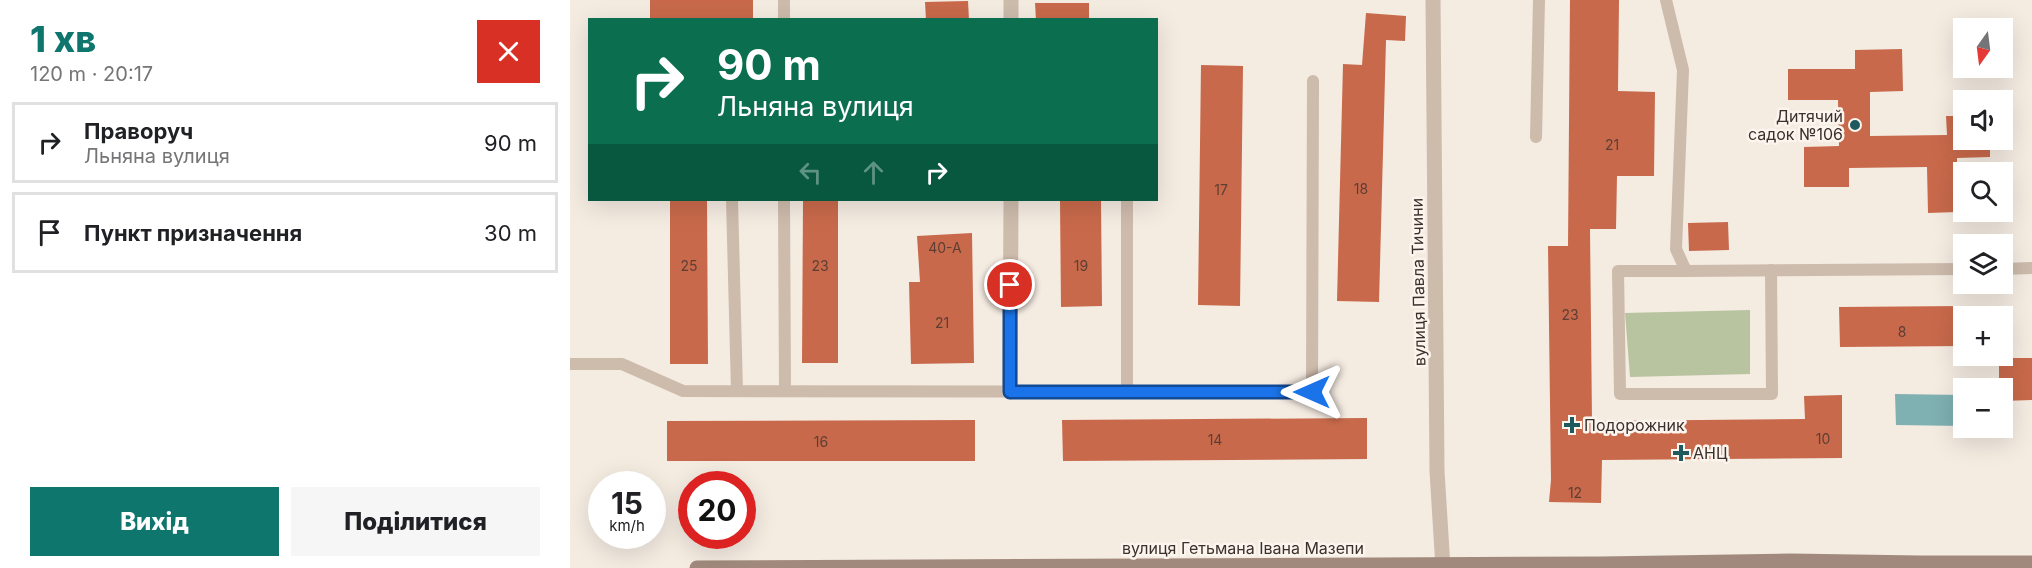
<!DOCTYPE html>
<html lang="uk">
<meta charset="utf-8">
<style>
body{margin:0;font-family:Inter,sans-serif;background:#f6f6f6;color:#202124;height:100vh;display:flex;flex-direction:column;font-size:22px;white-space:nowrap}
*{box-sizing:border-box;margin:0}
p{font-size:20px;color:#757577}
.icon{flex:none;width:33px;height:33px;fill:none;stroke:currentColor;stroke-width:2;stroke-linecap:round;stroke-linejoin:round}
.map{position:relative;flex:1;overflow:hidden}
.sheet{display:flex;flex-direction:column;background:#fff;width:570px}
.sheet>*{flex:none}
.top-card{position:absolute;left:18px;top:18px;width:570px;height:183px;border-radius:0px;box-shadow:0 6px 24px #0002;background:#0b6e4f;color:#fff;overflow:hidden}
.needle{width:39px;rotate:194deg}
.tools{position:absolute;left:1383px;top:18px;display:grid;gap:12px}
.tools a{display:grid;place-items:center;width:60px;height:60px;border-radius:0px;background:#fff;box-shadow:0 6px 24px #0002;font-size:30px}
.speed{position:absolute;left:18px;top:471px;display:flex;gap:12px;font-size:30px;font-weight:700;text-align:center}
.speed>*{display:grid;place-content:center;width:78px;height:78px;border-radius:50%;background:#fff;box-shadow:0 6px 24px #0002;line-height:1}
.speed small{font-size:15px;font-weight:400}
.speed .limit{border:9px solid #d22;background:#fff;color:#111}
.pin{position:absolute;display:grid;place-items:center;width:51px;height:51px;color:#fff;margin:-26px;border:3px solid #fff;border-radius:50%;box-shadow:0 2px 6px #0007}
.me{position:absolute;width:66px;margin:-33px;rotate:270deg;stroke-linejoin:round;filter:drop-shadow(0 0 4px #0008)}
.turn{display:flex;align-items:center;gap:21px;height:126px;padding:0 30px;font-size:27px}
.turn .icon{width:78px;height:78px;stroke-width:2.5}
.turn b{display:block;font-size:42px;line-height:51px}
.lanes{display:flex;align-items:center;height:57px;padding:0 30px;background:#0003;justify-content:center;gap:30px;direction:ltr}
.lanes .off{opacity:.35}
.round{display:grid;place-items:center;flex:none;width:63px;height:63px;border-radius:0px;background:#f6f6f6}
.headline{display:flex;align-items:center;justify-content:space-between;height:102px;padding:0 30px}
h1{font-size:36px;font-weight:800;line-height:45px;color:#0f766e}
.primary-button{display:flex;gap:12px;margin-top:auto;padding:12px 30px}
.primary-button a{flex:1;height:69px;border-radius:0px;background:#0f766e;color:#fff;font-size:24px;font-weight:800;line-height:69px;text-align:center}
.primary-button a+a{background:#f6f6f6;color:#202124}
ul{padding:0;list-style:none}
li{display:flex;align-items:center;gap:18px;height:81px;margin:0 12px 9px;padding:0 18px;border:3px solid #e0e0e0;border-radius:0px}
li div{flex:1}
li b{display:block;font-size:22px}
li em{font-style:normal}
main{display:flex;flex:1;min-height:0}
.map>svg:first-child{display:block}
.green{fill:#b8c4a0}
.water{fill:#7fb0b2}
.building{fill:#c8694b}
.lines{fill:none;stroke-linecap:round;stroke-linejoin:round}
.service{stroke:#cdbbac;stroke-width:12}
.minor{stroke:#cdbbac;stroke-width:15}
.secondary{stroke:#a18a7d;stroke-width:15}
.route-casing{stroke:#114b97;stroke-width:15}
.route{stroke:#1a73e8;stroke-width:10}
.poi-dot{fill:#1f5a5e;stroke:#fbf5ee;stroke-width:2}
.labels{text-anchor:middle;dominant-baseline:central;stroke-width:5;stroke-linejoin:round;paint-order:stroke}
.number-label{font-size:14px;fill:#5e3e33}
.poi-label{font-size:16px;fill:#3b302b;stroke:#fbf5ee;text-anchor:start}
.street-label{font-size:16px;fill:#3b302b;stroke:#fbf5ee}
</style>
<main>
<section class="sheet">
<div class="headline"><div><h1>1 хв</h1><p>120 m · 20:17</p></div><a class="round" style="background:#d93025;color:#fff"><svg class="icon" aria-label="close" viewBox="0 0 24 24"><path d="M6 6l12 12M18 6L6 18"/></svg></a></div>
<ul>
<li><svg class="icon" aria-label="right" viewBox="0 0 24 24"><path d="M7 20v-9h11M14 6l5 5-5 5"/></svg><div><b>Праворуч</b><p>Льняна вулиця</p></div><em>90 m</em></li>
<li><svg class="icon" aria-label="arrive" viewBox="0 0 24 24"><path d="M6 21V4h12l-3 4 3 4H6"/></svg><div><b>Пункт призначення</b></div><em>30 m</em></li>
</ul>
<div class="primary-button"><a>Вихід</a><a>Поділитися</a></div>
</section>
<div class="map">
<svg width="1462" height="568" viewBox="0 0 1462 568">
<rect width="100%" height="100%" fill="#f4ebe1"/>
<polygon class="green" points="1180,310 1180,374 1060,377 1055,313"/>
<polygon class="water" points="1325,394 1393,395 1393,426 1326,425"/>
<g class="building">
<rect x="80" y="0" width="103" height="20"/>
<polygon points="1000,0 1049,0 1048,91 1085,92 1084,176 1047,176 1046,229 1020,229 1022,421 1235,419 1234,396 1272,395 1272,458 1032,460 1031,503 979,502 981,480 978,246 998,246"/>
<polygon points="398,1 399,20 356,20 355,2"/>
<polygon points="465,3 519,3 519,20 466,20"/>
<polygon points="796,13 836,16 835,41 816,40 809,302 767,301 773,64 792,65"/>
<polygon points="1332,49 1333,91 1300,92 1300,136 1377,135 1376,116 1394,116 1394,140 1420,140 1420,157 1387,158 1387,212 1358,213 1357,167 1279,168 1279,187 1234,187 1234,147 1269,146 1268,100 1218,100 1218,69 1285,69 1285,50"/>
<polygon points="631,65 673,66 670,306 628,305"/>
<polygon points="100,200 137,200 138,364 100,364"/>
<polygon points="233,200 268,200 268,363 232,363"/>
<polygon points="490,200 531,200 532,306 491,307"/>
<polygon points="1158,222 1159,250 1119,251 1118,223"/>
<polygon points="402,233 404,363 341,364 339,282 350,282 347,236"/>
<polygon points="1394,306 1394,346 1270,347 1269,307"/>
<polygon points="1429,358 1462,358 1462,400 1432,401 1432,388 1429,388"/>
<polygon points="797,418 797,459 493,461 492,420"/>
<polygon points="405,420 405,461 97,461 97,421"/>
</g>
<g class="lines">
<g class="service">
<polyline points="214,0 214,20"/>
<polyline points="1096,0 1113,70 1106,249 1116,271 1394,269"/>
<polyline points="966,137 969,0"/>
<polyline points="162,200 167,391"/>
<polyline points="214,200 215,391"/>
<polyline points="557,200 557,392"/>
<polyline points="1432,269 1462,268"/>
<polyline points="1116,271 1048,271 1050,394 1202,394 1201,270"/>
<polyline points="0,364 52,364 113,391 742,392 743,81"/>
</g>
<g class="minor">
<polyline points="441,0 441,20"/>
<polyline points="863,0 867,471 873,568"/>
<polyline points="440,392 441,200"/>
</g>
<polyline class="secondary" points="127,568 1031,564 1220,561 1350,563 1462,563"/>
</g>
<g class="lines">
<g class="route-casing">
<polyline id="route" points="440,285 440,392 742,392"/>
</g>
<use href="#route" class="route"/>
</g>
<g class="poi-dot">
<circle cx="1285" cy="125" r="6"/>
<path d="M999 416h6v6h6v6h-6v6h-6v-6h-6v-6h6z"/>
<path d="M1108 444h6v6h6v6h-6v6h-6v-6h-6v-6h6z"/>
</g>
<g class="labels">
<g class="number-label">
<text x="1042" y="144">21</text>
<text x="791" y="188">18</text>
<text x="651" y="189">17</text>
<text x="375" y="247">40-А</text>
<text x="119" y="265">25</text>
<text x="250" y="265">23</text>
<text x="511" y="265">19</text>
<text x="1000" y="314">23</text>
<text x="372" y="322">21</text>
<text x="1332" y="331">8</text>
<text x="1253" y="438">10</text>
<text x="645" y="439">14</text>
<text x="251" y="441">16</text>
<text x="1005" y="492">12</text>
</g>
<g class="poi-label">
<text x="1273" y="116" text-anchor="end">Дитячий<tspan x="1273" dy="18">садок №106</tspan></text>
<text x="1014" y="425">Подорожник</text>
<text x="1123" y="453">АНЦ</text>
</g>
<g class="street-label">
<text transform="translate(848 282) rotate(-91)">вулиця Павла Тичини</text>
<text x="673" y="548">вулиця Гетьмана Івана Мазепи</text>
</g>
</g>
</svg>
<div class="tools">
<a><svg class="needle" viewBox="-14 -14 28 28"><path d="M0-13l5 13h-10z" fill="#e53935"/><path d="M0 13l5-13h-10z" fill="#757577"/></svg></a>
<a><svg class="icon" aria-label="sound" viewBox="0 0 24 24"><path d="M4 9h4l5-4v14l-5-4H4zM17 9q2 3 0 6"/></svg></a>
<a><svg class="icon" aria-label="search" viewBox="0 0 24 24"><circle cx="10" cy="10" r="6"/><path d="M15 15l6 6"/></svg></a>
<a><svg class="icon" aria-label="layers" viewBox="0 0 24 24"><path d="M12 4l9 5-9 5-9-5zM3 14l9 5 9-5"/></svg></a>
<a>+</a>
<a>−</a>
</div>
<div class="speed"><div>15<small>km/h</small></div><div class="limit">20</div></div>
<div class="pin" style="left:440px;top:285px;background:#d93025"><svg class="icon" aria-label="arrive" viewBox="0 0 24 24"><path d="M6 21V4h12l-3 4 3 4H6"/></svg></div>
<svg class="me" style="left:742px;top:392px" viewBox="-20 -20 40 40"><path d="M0-17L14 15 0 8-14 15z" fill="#1a73e8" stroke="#fff" stroke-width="4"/></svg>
<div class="top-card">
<div class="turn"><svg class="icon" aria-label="right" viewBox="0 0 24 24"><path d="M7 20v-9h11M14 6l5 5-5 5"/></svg><div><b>90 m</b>Льняна вулиця</div></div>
<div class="lanes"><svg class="icon off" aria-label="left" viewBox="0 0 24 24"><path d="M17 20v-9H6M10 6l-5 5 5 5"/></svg><svg class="icon off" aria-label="ahead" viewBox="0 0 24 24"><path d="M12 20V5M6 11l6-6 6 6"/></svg><svg class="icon" aria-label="right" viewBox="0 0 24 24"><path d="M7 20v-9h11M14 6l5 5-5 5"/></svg></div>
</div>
</div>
</main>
